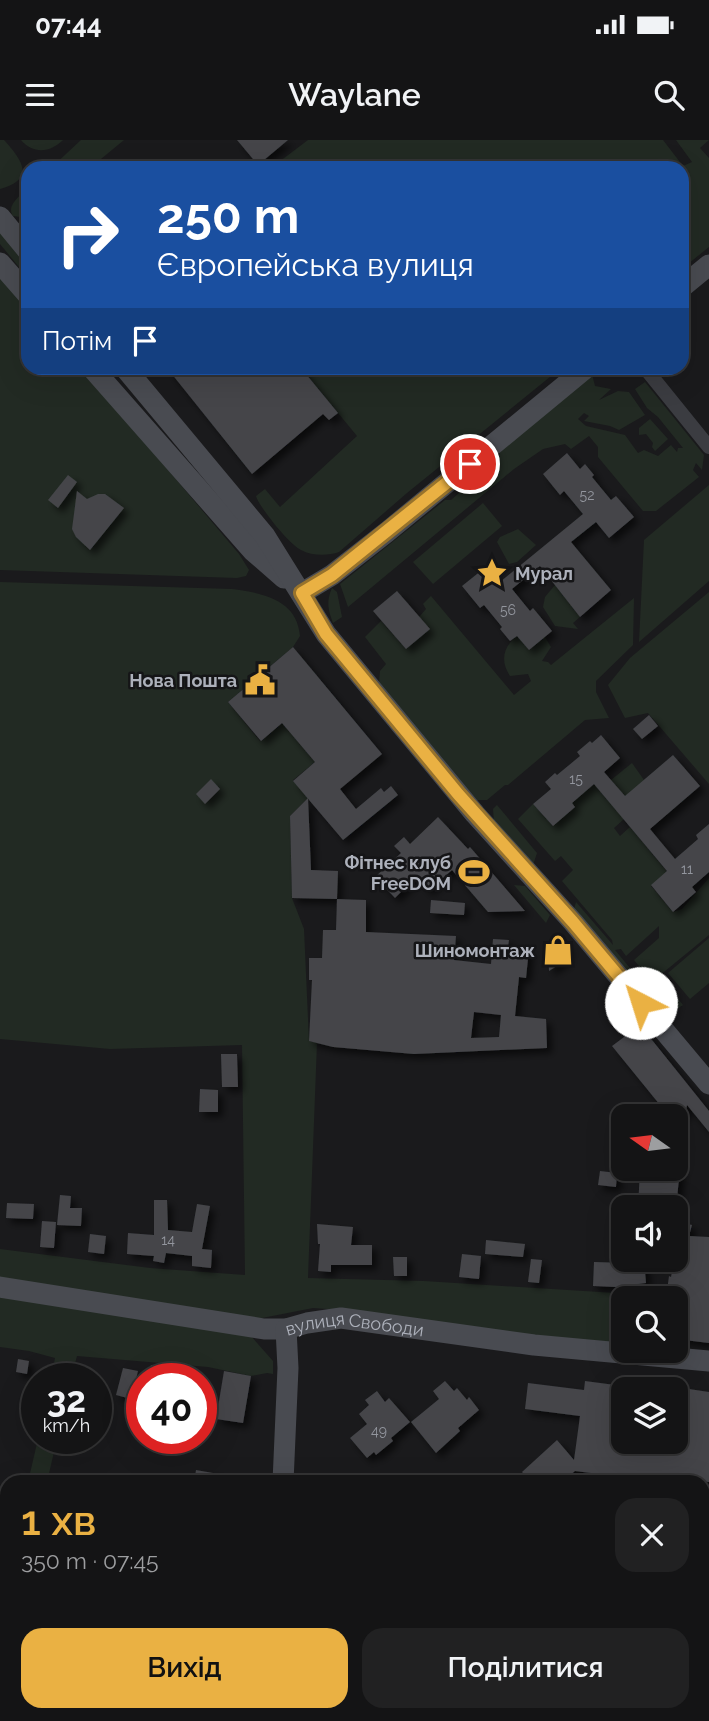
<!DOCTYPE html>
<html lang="uk">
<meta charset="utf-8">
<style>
body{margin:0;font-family:Raleway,sans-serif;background:#212122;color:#f1f3f6;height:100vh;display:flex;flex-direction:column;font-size:26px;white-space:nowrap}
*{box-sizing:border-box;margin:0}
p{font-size:23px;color:#9d9ea0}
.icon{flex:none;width:38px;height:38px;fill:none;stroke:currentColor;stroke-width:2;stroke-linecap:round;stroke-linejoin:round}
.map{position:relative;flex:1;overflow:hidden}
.sheet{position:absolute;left:0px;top:1335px;width:710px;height:247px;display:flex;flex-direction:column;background:#141415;border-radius:21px 21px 0 0;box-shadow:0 7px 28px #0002,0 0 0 2px #333334}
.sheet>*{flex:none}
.top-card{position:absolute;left:21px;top:21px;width:668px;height:214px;border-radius:21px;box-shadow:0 7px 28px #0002,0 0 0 2px #333334;background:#1a4fa0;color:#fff;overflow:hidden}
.needle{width:46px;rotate:284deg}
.buttons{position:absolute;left:611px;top:964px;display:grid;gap:14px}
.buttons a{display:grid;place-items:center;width:77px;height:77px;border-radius:14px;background:#141415;box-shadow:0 7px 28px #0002,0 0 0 2px #333334;font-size:35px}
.speed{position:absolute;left:21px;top:1223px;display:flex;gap:14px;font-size:35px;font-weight:700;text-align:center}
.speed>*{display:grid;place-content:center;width:91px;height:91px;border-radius:50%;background:#141415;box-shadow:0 7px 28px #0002,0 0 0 2px #333334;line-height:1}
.speed small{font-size:18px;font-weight:400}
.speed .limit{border:10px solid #d22;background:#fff;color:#111}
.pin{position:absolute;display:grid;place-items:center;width:60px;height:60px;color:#fff;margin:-30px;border:4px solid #fff;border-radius:50%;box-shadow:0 2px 7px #0007}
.me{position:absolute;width:77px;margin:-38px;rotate:320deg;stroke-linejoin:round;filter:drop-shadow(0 0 5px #0008)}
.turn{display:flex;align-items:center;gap:24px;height:147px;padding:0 21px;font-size:32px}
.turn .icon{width:91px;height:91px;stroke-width:2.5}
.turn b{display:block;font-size:49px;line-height:60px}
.then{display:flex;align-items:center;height:66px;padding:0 21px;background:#0003;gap:14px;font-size:26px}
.round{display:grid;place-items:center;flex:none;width:74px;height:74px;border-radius:21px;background:#212122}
.summary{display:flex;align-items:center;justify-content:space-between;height:119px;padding:0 21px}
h1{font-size:42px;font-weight:600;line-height:52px;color:#eab143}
.button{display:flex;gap:14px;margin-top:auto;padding:14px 21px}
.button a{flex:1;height:80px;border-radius:21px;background:#eab143;color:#111;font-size:28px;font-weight:600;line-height:80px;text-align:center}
.button a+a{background:#212122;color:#f1f3f6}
.status{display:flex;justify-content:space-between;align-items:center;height:49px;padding:0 35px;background:#141415;direction:ltr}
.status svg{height:19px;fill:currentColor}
header{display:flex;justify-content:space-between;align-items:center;height:91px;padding:0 21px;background:#141415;font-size:32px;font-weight:600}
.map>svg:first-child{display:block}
.green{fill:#222a23}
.building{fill:#444549;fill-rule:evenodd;filter:url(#shadow)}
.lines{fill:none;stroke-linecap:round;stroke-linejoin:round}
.street{stroke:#3b3c41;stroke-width:14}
.secondary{stroke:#494b51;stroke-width:21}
.route-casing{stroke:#98732c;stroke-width:18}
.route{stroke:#eab143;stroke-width:12}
.labels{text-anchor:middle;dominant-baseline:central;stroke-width:5;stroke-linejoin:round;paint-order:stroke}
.number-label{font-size:14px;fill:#93969e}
.poi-label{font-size:18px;font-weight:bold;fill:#adb1bb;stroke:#151517;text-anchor:end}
.street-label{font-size:18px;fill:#adb1bb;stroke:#151517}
</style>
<div class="status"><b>07:44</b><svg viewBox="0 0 49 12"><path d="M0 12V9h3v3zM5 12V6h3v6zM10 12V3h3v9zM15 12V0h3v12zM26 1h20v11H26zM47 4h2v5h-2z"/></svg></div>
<header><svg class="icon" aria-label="menu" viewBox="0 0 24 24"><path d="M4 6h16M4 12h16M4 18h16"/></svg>Waylane<svg class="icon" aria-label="search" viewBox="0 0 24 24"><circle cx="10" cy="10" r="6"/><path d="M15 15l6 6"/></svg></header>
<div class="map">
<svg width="709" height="1581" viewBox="0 0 709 1581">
<defs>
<filter id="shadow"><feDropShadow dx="5" dy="5" stdDeviation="3.5" flood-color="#0009"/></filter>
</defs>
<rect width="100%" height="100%" fill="#1a1a1c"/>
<g class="green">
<path d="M 0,0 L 4,0 C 22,20 36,39 0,49 Z"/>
<path d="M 21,0 L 63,0 C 50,13 33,14 21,0 Z"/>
<polygon points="81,0 124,0 90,28 51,28"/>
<polygon points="308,0 663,0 683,26 692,22 676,0 709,0 700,8 709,18 709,107 683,128 682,28 271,28"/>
<path d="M 28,48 L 28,78 L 13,76 C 6,65 20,56 28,48 Z"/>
<polygon points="0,92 28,124 28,138 0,104"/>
<polygon points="0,131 28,163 28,228 82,228 239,414 249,430 246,436 237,438 0,430"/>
<path d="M 301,228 L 561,228 L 407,353 L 339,412 C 328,416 312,416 301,410 C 290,405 259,367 256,356 L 265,349 L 280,367 L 357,296 Z"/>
<polygon points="592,234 595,246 611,249 599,260 618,251 629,252 645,275 619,290 610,286 584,281 589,276 584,273 578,279 586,286 625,295 638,313 644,310 658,316 671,305 677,312 678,308 683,308 658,277 647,268 635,249 645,242 704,315 702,330 696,323 693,330 699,337 656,371 643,371 598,317 598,307 589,296 571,309 565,304 543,309 514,329 348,467 340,444 445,360 451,360 490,326 500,314 500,311"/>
<polygon points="650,279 668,299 655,311 652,307 653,303 646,294 639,295 639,288"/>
<polygon points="709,345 709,441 639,502 644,400"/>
<polygon points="483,363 502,386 433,444 413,422"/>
<polygon points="518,389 536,405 517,422 509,424 497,402 500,397"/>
<path d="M 0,442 L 232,449 C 262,453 297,459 300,496 L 293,507 L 228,562 L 260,601 L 282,583 L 315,622 L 293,640 L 308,658 L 290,676 L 292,758 L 304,789 L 309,901 L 317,903 L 308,1138 L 424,1141 L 648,1155 L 648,1158 L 623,1158 L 623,1205 L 513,1198 L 341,1170 L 313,1168 L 257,1179 L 0,1142 L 0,1109 L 150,1128 L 245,1135 L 242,905 L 110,909 L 0,899 Z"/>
<polygon points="555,445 580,477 573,483 578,489 555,486 543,467 545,457"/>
<path d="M 332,448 L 337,452 L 342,477 L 333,483 C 328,470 326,461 332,448 Z"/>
<polygon points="709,452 709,644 648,573 625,578 608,545 630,518"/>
<path d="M 431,456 L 514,555 L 531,541 L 528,534 L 510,536 C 500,521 503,507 517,496 L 529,510 L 545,497 L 551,507 L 542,521 L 548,522 L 551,525 L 634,458 L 633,505 L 596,541 L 596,552 L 609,578 L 585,580 L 508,645 L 505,645 L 487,660 L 477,660 L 379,544 L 380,531 L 386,524 L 365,497 L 381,481 L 406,509 L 429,489 L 419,477 L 426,469 L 423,464 Z"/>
<polygon points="632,623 644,640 627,659 611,640"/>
<polygon points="594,644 624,679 614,688 620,696 630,687 669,734 660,738 651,746 673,772 682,769 709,738 709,795 659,836 683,865 675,870 634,820 659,798 659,786 626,816 621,809 615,810 669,875 656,876 573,773 576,762 613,805 612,800 562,741 573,730 561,716 555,721 518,679 533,664 553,686 570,662 575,660"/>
<polygon points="497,665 537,713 533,725 494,682 493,669"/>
<polygon points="514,745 525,746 550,775 546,783"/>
<polygon points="709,798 709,843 690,859 668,833"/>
<polygon points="0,1156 251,1196 273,1221 273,1234 267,1233 251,1236 208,1227 77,1216 71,1239 51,1239 55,1218 29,1211 0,1207"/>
<polygon points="38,1299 57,1299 47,1342 28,1342"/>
<polygon points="7,1404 7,1572 6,1581 0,1581 0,1499 3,1479 0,1478 0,1405"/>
</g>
<g class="building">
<polygon points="237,0 288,0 258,25"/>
<polygon points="167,228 301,228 338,273 329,280 323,274 252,334"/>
<polygon points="567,313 580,329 585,324 594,335 592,337 611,360 616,356 634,377 609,398 596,382 571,402 611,450 580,477 540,426 512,449 530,471 533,468 552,491 529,510 517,496 510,501 500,489 502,487 484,465 480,468 462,446 487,426 500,442 583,374 564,351 560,355 543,334"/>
<polygon points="68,335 77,342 58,368 48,360"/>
<polygon points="77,351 87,359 98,354 105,354 124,368 90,410 76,397 72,389"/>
<polygon points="397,451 430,489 406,509 373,471"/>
<polygon points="293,507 382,614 340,649 356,669 381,648 384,652 391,646 398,655 343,700 293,641 315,622 282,583 261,601 228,562"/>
<polygon points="649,575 658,586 642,599 633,589"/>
<polygon points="601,595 620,618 604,632 625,656 673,615 700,646 650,689 675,719 698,699 696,695 709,684 709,732 692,747 696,752 673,772 651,745 667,731 594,644 572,663 575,667 553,686 533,664 551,649 545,642 555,633 557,635 580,616 577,612 590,601 592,603"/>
<polygon points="211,639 220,649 205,664 196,654"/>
<polygon points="308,658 311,730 338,731 337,759 292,758 290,676"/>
<polygon points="438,677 468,709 470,707 525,771 488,772 452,730 428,751 416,737 395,758 375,737 401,713 394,706 404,697 410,704"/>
<path d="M 337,759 L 366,760 L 366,792 L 456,796 L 454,820 L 491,824 L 493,799 L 509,800 L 508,807 L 529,809 L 526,838 L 519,837 L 515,876 L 546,879 L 547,908 L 414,914 L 333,907 L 309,901 L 312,840 L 309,840 L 309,818 L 322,818 L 323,790 L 336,790 ZM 474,872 L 501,875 L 499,897 L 471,898 Z"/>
<polygon points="431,760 465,763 464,775 430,773"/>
<polygon points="568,805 566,820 549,831 548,806"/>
<polygon points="640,885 709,971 709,992 687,965 685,976 669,976 612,906"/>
<polygon points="221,914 237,914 238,947 222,947"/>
<polygon points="200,949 218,950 218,972 199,972"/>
<polygon points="640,1029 680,1029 676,1068 638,1068"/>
<polygon points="600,1031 617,1033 616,1047 598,1045"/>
<polygon points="60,1055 71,1056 70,1068 82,1068 81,1086 57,1085"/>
<polygon points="154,1060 167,1060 168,1090 192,1092 197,1064 210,1066 202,1109 212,1110 211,1128 192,1126 192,1116 166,1113 164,1123 153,1121 154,1116 127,1114 128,1093 154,1095"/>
<polygon points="7,1063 34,1064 33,1079 6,1078"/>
<polygon points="42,1081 56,1082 54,1108 40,1107"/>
<polygon points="676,1081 692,1085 689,1096 709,1097 709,1203 676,1199 676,1158 666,1158 669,1136 671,1137 674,1120 676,1120"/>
<polygon points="317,1084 353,1087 351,1105 372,1105 372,1125 331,1125 331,1132 318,1131 320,1104 318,1104"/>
<polygon points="90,1094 106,1096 104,1114 88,1112"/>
<polygon points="486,1100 525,1104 523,1117 485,1114"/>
<polygon points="462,1114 481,1116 479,1139 459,1137"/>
<polygon points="393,1117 407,1117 407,1136 394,1136"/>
<polygon points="531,1119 542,1120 539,1143 528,1142"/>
<polygon points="629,1120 644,1120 646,1143 616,1147 593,1146 594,1122 629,1123"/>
<polygon points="18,1219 29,1221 27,1234 16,1232"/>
<polygon points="151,1225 192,1235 192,1239 147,1239"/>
<polygon points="123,1228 138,1231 131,1259 116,1255"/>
<polygon points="224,1231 251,1236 243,1283 216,1279"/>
<polygon points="445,1241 454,1251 457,1248 467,1260 469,1257 479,1270 458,1288 460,1291 436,1313 411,1282 439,1259 433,1251"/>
<polygon points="585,1241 623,1246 623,1302 676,1302 676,1247 709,1252 709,1342 646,1340 575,1331 562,1342 531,1342 522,1332 557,1300 574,1320 580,1276 525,1269 528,1243 584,1250"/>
<polygon points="377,1251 385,1262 389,1258 410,1282 391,1298 393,1301 376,1315 374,1312 367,1318 350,1298 367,1284 359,1274 369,1265 365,1260"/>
<polygon points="196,1330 230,1336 229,1342 194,1342"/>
</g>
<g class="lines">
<polyline class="street" points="645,228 709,307"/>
<g class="secondary">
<polyline points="0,77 28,111"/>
<polyline points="0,123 28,155"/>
<polyline points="682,147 709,125"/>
<polyline points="92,228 253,411 284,438"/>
<polyline points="125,228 265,396 326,494 475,674 573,782 709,944"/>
<polyline points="302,453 332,435 387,392 586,228"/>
<path id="s1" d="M 0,1147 L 264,1189 L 286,1189 L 307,1183 L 341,1178 L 534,1205 L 709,1221"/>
<polyline points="283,1342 288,1228 286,1189"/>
<polyline points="403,1575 407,1581"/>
</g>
</g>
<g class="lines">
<g class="route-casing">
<polyline id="route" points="470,324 332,435 302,453 326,494 458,654 573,782 641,863"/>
</g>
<use href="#route" class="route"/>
</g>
<defs>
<g id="sight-bare" transform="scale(2.415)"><path d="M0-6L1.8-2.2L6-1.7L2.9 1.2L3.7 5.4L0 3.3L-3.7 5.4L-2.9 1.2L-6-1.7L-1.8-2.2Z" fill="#eab143" stroke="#151517" stroke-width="2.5" paint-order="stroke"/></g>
<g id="civic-bare" transform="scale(2.415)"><path d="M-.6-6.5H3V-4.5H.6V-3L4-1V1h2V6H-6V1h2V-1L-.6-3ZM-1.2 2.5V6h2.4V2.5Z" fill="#eab143" stroke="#151517" stroke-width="2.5" paint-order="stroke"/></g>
<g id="stadium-bare" transform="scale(2.415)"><path d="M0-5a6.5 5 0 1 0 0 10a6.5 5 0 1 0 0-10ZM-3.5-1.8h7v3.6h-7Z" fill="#eab143" stroke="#151517" stroke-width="2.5" paint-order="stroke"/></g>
<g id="shop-bare" transform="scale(2.415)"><path d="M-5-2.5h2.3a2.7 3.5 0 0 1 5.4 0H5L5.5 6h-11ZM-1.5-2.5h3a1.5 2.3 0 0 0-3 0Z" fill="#eab143" stroke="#151517" stroke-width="2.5" paint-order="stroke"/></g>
</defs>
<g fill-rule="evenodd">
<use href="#sight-bare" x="492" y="433"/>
<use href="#civic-bare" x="260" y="540"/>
<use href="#stadium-bare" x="474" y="732"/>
<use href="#shop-bare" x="558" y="810"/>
</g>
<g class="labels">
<g class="number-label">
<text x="587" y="355">52</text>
<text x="508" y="470">56</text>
<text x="576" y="639">15</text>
<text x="687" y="729">11</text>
<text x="168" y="1100">14</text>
<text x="379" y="1291">49</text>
</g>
<g class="poi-label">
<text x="515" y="433" text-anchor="start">Мурал</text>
<text x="237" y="540">Нова Пошта</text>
<text x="451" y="722">Фітнес клуб<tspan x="451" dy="21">FreeDOM</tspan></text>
<text x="535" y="810">Шиномонтаж</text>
</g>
<g class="street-label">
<text stroke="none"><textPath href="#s1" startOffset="359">вулиця Свободи</textPath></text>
</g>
</g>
</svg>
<div class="buttons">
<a><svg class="needle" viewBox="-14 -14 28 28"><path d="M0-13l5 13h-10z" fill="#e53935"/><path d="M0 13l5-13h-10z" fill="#9d9ea0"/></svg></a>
<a><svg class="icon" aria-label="sound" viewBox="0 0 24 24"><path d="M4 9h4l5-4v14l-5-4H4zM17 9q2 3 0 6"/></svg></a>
<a><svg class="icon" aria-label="search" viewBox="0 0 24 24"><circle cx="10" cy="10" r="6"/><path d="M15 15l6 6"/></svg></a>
<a><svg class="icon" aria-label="layers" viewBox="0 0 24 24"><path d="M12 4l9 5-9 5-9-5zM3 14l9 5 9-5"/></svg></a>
</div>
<div class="speed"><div>32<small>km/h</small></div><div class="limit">40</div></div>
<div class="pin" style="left:470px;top:324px;background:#d93025"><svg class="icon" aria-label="arrive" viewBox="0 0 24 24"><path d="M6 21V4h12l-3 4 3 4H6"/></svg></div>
<svg class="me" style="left:641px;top:863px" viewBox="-20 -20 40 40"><circle r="19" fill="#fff"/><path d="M0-13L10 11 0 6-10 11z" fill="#eab143"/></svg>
<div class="top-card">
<div class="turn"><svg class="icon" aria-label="right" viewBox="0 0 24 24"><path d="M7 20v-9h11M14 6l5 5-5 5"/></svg><div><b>250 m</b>Європейська вулиця</div></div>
<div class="then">Потім<svg class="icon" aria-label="arrive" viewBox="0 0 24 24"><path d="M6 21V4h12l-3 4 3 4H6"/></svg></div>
</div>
<section class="sheet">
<div class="summary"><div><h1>1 хв</h1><p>350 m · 07:45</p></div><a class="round"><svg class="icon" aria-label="close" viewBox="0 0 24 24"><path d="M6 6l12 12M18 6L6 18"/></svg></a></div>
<div class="button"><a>Вихід</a><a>Поділитися</a></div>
</section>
</div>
